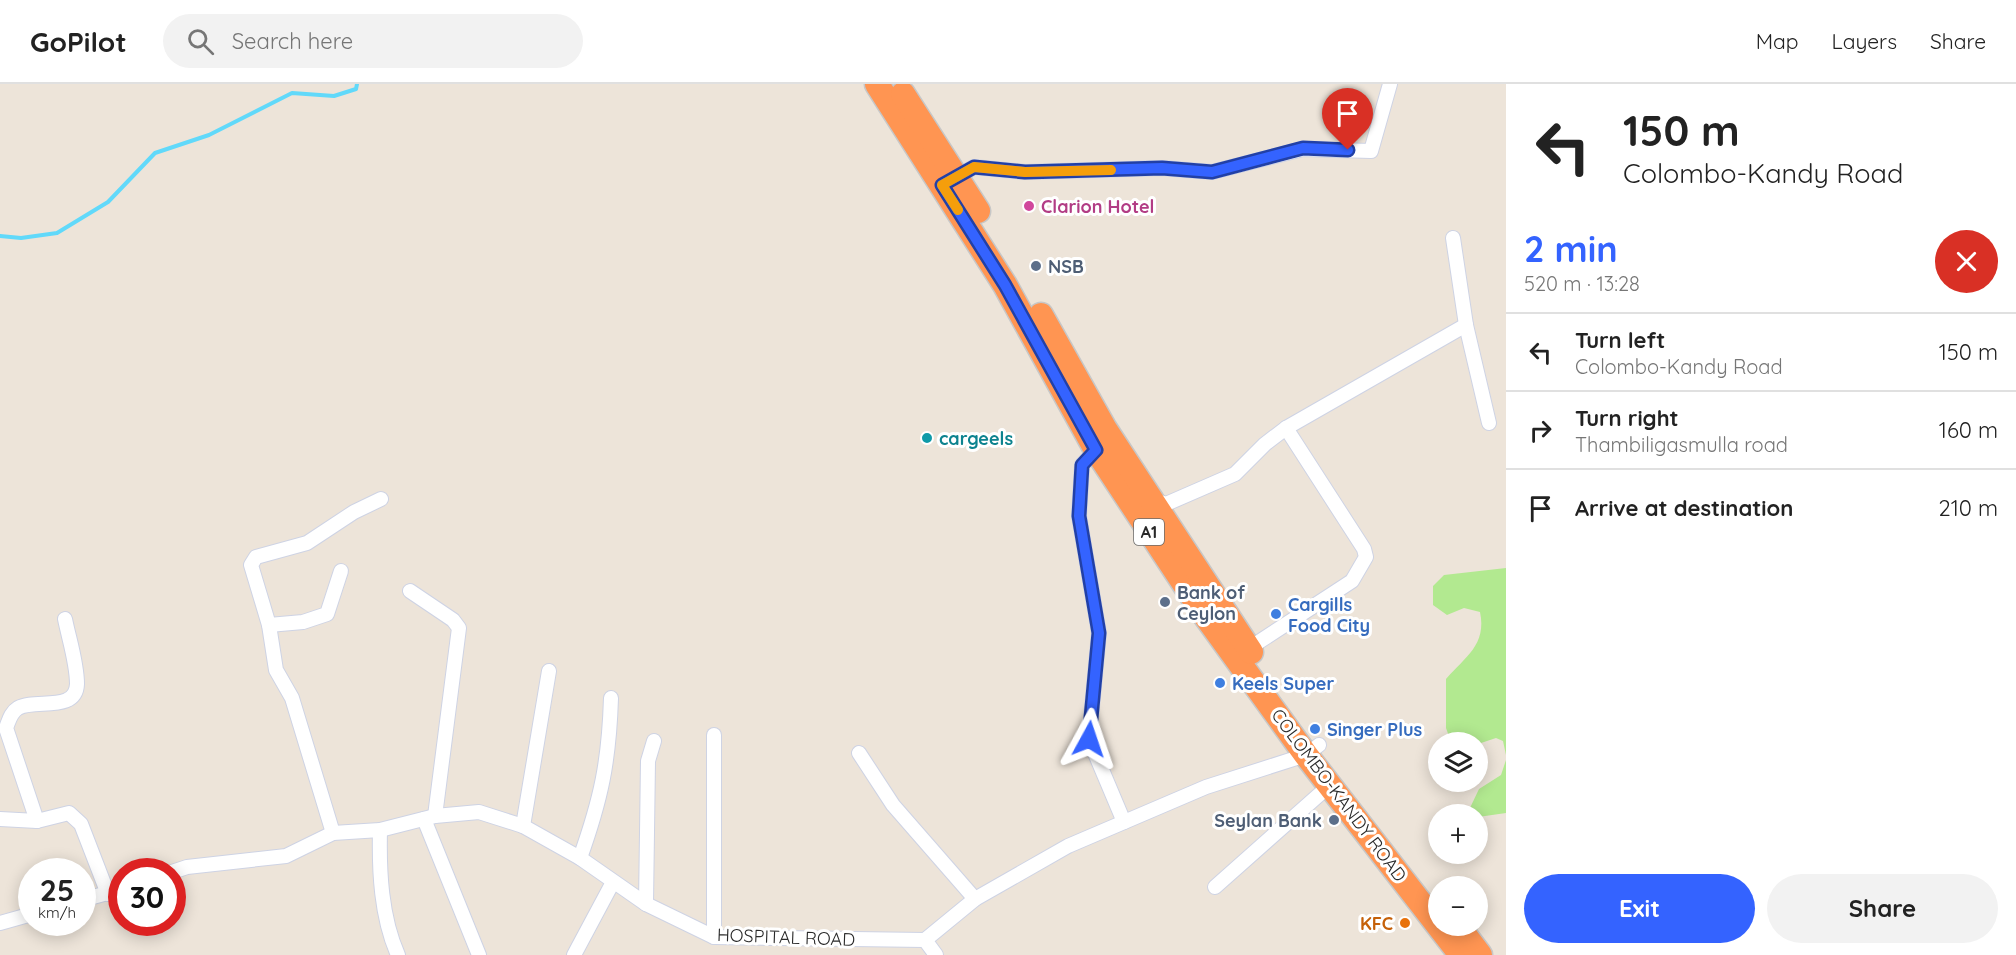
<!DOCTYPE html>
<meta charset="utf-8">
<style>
body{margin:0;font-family:Quicksand,sans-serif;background:#f2f2f2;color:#222;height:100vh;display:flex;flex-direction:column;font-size:22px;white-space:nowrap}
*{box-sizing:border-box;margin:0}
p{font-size:20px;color:#767676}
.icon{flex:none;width:33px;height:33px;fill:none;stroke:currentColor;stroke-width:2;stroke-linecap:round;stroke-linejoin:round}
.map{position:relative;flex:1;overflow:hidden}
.details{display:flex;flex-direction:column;background:#fff;width:510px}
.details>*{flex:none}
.hud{background:#fff;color:#222;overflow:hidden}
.buttons{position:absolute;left:1428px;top:648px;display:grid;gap:12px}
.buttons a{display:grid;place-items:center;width:60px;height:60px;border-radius:50%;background:#fff;box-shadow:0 3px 15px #0003;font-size:30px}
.speed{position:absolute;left:18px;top:774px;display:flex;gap:12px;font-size:30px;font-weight:700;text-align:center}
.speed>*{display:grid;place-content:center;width:78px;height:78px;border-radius:50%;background:#fff;box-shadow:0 3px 15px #0003;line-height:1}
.speed small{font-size:15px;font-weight:400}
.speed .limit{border:9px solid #d22;background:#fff;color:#111}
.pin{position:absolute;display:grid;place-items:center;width:51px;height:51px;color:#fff;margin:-62px -26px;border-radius:50% 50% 50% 0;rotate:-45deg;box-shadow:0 0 6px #0007}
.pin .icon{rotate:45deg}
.me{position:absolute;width:66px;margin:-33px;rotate:5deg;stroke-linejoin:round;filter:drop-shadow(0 0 4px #0008)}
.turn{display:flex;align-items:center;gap:21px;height:126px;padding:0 18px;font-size:27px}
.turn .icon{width:78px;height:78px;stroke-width:2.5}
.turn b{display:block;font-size:42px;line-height:51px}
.round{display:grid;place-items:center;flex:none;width:63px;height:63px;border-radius:32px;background:#f2f2f2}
.overview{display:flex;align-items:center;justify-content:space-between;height:102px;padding:0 18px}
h1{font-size:36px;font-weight:800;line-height:45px;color:#3463ff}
.action{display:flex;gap:12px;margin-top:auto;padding:12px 18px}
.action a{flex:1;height:69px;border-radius:36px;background:#3463ff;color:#fff;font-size:24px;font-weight:800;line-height:69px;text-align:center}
.action a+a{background:#f2f2f2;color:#222}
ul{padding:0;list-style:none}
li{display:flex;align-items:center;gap:18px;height:78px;padding:0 18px;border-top:2px solid #e0e0e0}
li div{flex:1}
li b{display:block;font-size:22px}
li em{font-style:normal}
header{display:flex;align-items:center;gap:36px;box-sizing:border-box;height:84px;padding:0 30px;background:#fff;border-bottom:2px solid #e0e0e0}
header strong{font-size:28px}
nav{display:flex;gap:33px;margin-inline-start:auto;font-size:21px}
.search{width:420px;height:54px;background:#f2f2f2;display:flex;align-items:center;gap:15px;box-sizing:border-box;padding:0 21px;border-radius:33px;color:#767676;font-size:22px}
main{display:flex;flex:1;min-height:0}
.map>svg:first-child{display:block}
.green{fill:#b2e990}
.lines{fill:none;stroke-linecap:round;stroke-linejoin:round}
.stream{stroke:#61d9fa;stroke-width:4}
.street-casing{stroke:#ced3e4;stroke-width:16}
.highway-casing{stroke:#c7c7c7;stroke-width:27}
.street{stroke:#fff;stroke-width:14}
.highway{stroke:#ff9552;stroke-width:24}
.route-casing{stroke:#2240a6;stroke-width:15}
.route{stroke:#3463ff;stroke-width:10}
.slow{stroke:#f59e0b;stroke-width:10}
.hotel-dot{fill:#d1479c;stroke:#fff;stroke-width:2}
.service-dot{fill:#5c6f8a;stroke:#fff;stroke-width:2}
.culture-dot{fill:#0f9aa8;stroke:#fff;stroke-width:2}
.shop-dot{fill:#3f7fe0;stroke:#fff;stroke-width:2}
.food-dot{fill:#e8710a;stroke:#fff;stroke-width:2}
.labels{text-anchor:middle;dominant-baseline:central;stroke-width:6;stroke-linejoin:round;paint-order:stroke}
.shield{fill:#fff;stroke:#696969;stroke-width:1.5}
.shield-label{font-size:16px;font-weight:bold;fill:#292929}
.hotel-label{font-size:18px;font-weight:bold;fill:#b23c85;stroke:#fff;text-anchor:start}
.service-label{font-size:18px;font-weight:bold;fill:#4e5e75;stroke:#fff;text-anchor:start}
.culture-label{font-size:18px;font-weight:bold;fill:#0d838f;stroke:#fff;text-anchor:start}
.shop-label{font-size:18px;font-weight:bold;fill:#366cbe;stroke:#fff;text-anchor:start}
.street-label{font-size:18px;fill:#292929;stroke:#fff}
.food-label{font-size:18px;font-weight:bold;fill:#c56008;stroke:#fff;text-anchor:end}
</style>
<header>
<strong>GoPilot</strong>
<div class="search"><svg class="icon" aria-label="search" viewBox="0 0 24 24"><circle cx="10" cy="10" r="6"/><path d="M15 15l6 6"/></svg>Search here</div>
<nav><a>Map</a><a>Layers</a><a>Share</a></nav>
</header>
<main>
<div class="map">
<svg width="1506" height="871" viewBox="0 0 1506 871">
<rect width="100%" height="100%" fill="#ede4d9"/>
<g class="green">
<path d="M 1506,484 L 1506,671 L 1503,657 L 1496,654 L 1478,660 L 1451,658 L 1446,644 L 1446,595 C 1465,573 1487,561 1480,528 L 1464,524 L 1447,531 L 1433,521 L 1433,502 L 1444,491 Z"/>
<polygon points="1506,676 1506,729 1478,733 1469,726 1479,705 1501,691"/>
</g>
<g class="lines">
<polyline class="stream" points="0,152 21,154 57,149 108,118 155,69 209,51 292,9 334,12 356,5 357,0"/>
<g class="street-casing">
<g id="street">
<polyline points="951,96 974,83 1025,88 1162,84 1212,88 1303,65 1371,67 1390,0"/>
<polyline points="1453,154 1466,241 1489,339"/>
<polyline points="1096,366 1082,381 1079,432 1099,549 1089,655 1124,738"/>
<polyline points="1151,415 1166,420 1235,390 1265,360 1286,344 1466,241"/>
<polyline points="410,507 453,536 459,544 435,732"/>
<polyline points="269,541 303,538 327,530 341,487"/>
<polyline points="1248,565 1352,497 1366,473 1364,465 1286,344"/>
<polyline points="859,669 893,721 975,815"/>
<polyline points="0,735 37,737 69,729 81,740 108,810"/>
<polyline points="424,735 479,871"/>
<path d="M 37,737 L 6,644 C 9,637 10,629 18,624 C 35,614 76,629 77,600 C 77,579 69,555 65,535"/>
<polyline points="523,742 549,587"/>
<path d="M 380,746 C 379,787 381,833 398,871"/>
<polyline points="333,749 292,614 276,586 269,541 251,481 256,473 307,459 354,428 381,415"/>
<path d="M 580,774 C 601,715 609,678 611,614"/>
<polyline points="172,788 187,783 286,772 333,749 380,746 435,732 479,728 523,742 580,774 646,820 714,853 925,856 975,815 1068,762 1206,703 1306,671 1319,661"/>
<polyline points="1215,803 1330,701"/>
<polyline points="82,816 122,805"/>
<polyline points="646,820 648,677 654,657"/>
<polyline points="0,839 32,830"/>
<polyline points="714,853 714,651"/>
<polyline points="925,856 936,871"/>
<polyline points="574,871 613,798"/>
</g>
</g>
<g class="highway-casing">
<g id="highway">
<polyline points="877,0 1005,201 1096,366 1204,530 1306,671 1461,871"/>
<polyline points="903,10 978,127"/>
<polyline points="1041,231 1105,345 1251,568"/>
<polyline points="1458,842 1480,871"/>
</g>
</g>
<use href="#street" class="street"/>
<use href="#highway" class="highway"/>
</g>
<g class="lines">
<g class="route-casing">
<polyline id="route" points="1089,655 1099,549 1079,432 1082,381 1096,366 1005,201 942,101 974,83 1025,88 1162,84 1212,88 1303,64 1348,66"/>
</g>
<use href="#route" class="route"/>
<polyline class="slow" points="958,126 942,101 974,83 1025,88 1111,86"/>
</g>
<circle class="hotel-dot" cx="1029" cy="122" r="6"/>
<g class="service-dot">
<circle cx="1036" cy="182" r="6"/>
<circle cx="1165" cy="518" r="6"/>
<circle cx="1334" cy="736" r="6"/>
</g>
<circle class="culture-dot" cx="927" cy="354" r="6"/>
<g class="shop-dot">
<circle cx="1276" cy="530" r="6"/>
<circle cx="1220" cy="599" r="6"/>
<circle cx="1315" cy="645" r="6"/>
</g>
<circle class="food-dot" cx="1405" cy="839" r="6"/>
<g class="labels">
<rect class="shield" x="1134" y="435" width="30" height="26" rx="4.5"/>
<g class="shield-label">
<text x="1149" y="448">A1</text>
</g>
<g class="hotel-label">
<text x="1041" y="122">Clarion Hotel</text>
</g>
<g class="service-label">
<text x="1048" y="182">NSB</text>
<text x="1177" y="508">Bank of<tspan x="1177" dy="21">Ceylon</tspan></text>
<text x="1322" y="736" text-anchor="end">Seylan Bank</text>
</g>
<g class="culture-label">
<text x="939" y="354">cargeels</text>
</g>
<g class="shop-label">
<text x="1288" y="520">Cargills<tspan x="1288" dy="21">Food City</tspan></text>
<text x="1232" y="599">Keels Super</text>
<text x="1327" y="645">Singer Plus</text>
</g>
<g class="street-label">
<text transform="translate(1339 711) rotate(53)">COLOMBO-KANDY ROAD</text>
<text transform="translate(786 853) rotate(2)">HOSPITAL ROAD</text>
</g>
<g class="food-label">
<text x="1393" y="839">KFC</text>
</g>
</g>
</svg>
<div class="buttons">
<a><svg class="icon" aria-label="layers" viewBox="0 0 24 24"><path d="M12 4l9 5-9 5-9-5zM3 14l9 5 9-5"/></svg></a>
<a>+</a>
<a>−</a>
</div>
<div class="speed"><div>25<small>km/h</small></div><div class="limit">30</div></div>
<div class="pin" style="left:1348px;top:66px;background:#d93025"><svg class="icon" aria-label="arrive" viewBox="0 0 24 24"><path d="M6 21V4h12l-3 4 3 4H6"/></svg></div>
<svg class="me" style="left:1089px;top:655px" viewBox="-20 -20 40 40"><path d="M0-17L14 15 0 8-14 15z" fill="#3463ff" stroke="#fff" stroke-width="4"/></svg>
</div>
<section class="details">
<div class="hud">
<div class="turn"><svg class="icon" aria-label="left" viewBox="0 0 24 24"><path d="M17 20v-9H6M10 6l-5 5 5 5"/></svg><div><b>150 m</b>Colombo-Kandy Road</div></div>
</div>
<div class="overview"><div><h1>2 min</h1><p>520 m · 13:28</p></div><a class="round" style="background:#d93025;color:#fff"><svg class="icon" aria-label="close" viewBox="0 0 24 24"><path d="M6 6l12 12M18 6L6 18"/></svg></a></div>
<ul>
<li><svg class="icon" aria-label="left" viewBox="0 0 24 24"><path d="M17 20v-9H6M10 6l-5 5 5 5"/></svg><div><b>Turn left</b><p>Colombo-Kandy Road</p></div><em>150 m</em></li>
<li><svg class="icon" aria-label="right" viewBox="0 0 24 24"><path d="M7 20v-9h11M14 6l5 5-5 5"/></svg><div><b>Turn right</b><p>Thambiligasmulla road</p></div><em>160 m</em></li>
<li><svg class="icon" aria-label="arrive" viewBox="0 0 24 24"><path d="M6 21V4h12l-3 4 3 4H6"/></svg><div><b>Arrive at destination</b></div><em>210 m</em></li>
</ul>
<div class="action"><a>Exit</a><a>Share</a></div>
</section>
</main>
